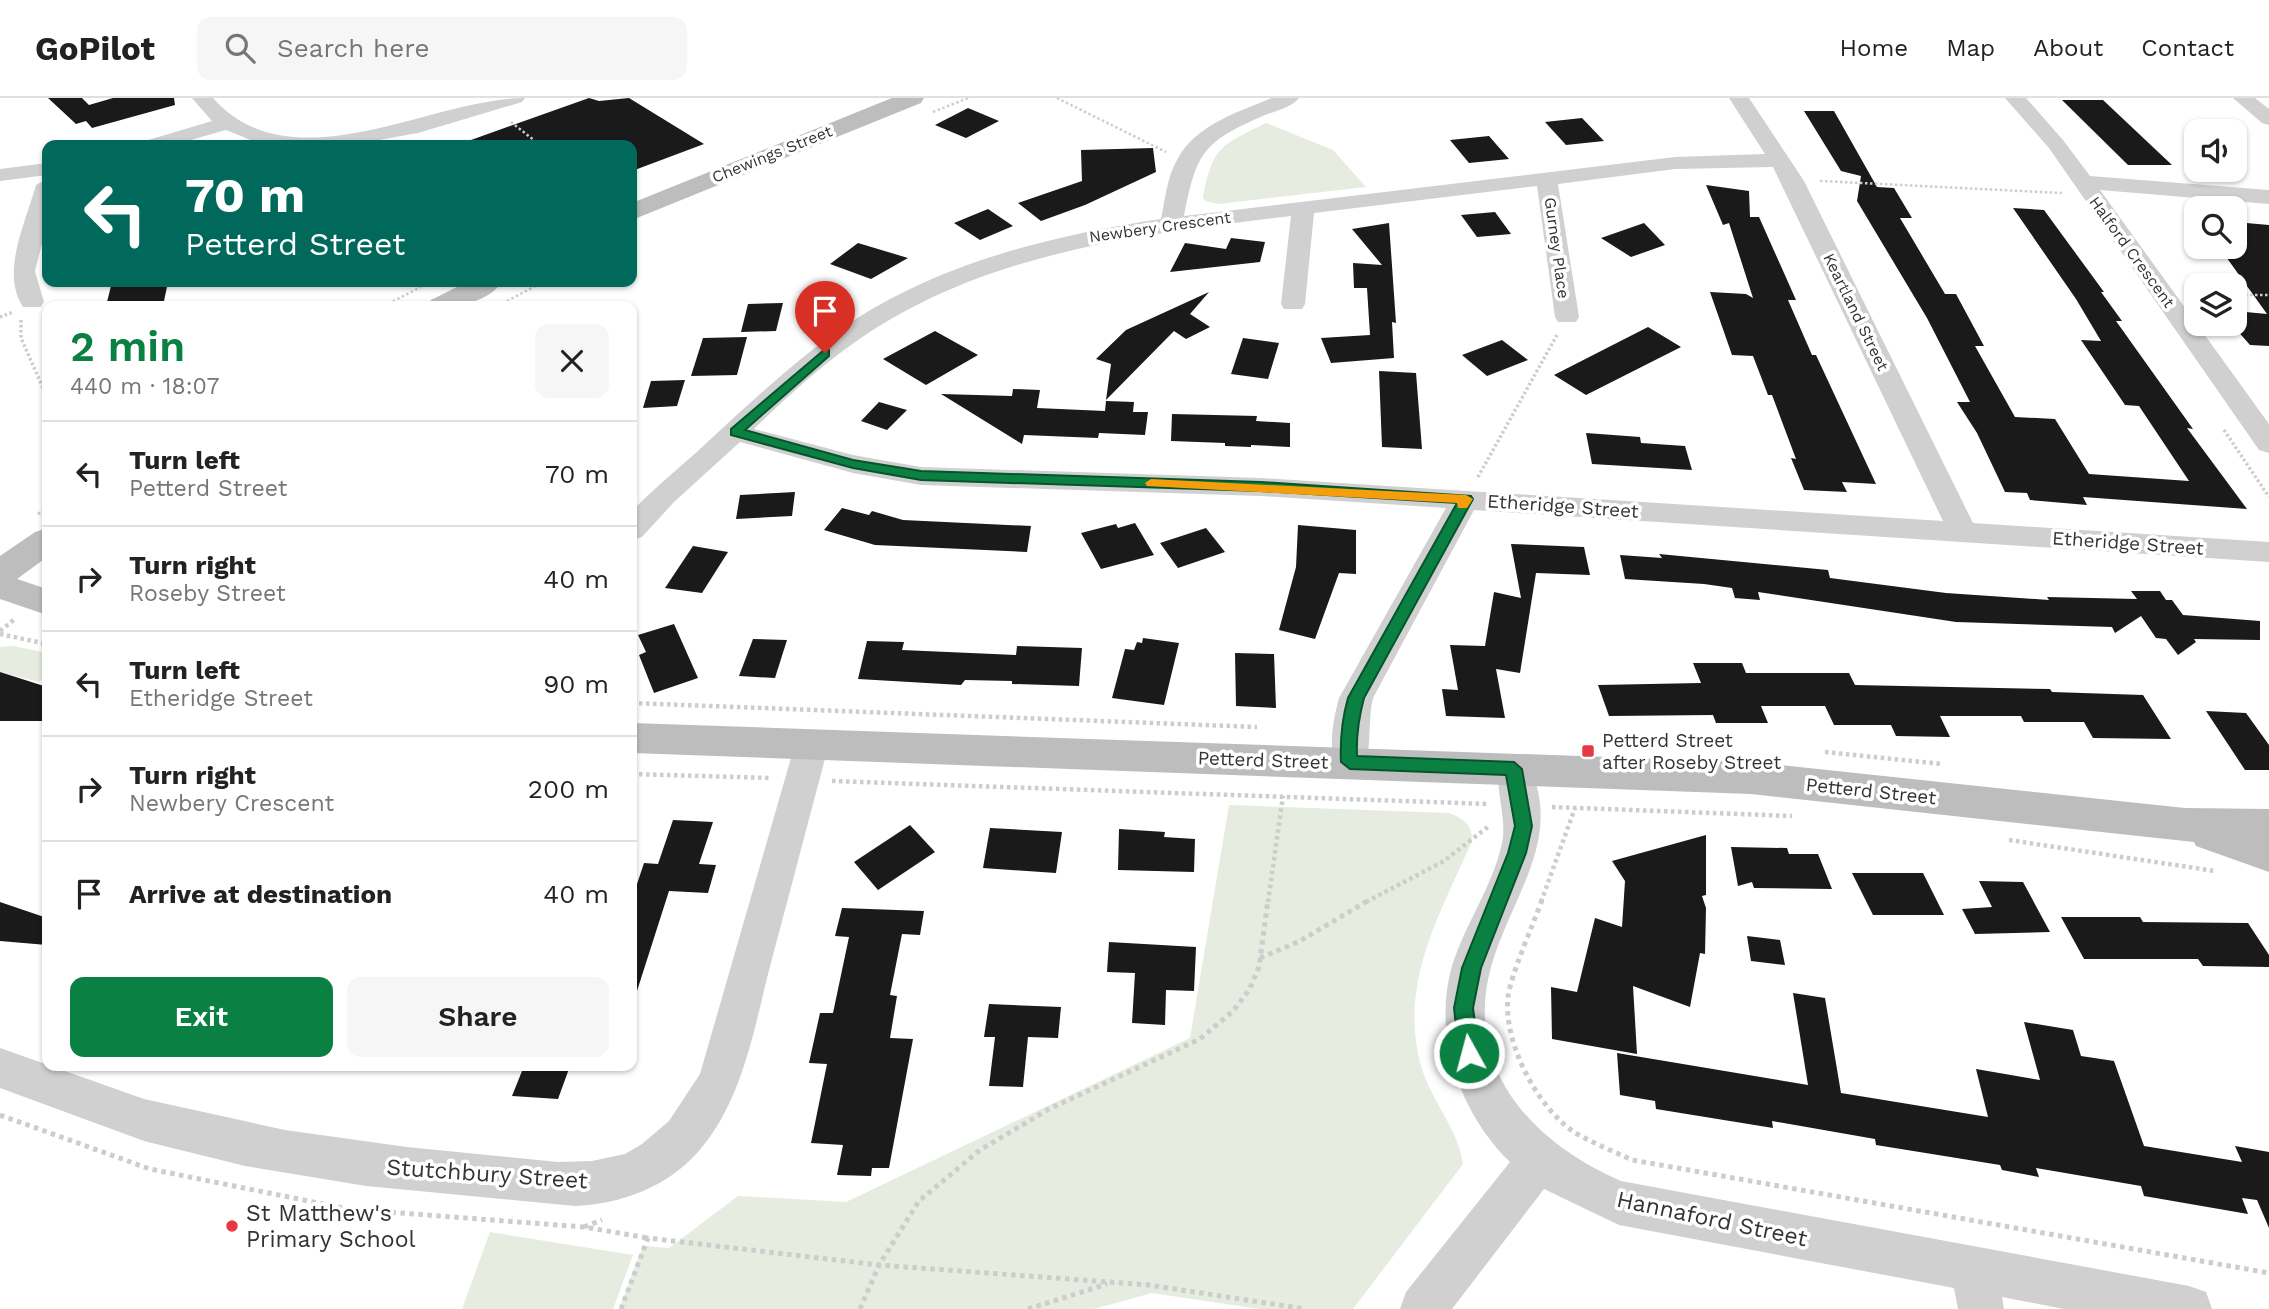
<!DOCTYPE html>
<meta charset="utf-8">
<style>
body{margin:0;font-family:"Work Sans",sans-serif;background:#f6f6f6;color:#222;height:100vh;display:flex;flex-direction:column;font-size:26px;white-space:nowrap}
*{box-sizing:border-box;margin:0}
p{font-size:23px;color:#767676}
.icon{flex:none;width:38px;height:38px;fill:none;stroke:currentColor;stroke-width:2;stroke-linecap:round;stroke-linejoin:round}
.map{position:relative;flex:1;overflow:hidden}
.drawer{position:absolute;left:42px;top:203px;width:595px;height:770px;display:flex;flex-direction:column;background:#fff;border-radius:14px;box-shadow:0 2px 5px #0004}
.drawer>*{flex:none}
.banner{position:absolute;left:42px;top:42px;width:595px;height:147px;border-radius:14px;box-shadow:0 2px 5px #0004;background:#00695c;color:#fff;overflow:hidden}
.controls{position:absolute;left:2184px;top:21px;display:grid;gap:14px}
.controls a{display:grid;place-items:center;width:63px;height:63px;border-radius:14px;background:#fff;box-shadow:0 2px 5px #0004;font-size:35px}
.pin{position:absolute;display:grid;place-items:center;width:60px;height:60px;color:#fff;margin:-72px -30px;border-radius:50% 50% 50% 0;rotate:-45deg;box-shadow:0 0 7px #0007}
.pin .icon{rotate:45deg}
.me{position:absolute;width:77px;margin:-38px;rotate:353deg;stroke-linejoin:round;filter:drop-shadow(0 0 5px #0008)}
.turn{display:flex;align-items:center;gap:24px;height:147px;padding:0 28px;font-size:32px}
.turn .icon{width:91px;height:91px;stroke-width:2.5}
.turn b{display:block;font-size:49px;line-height:60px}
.round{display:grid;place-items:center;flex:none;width:74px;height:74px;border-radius:14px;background:#f6f6f6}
.summary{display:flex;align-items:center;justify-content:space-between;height:119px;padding:0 28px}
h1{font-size:42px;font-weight:600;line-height:52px;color:#0b8043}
.button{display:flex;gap:14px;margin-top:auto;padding:14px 28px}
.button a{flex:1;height:80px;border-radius:14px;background:#0b8043;color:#fff;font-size:28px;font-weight:600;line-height:80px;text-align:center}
.button a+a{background:#f6f6f6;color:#222}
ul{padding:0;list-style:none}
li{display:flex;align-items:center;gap:21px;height:105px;padding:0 28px;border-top:2px solid #e0e0e0}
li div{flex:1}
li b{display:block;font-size:26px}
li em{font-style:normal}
header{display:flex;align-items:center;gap:42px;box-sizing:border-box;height:98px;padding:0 35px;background:#fff;border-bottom:2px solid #e0e0e0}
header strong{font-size:33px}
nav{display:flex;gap:38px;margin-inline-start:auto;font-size:24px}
.search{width:490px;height:63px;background:#f6f6f6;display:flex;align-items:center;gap:18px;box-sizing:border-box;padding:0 24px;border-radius:14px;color:#767676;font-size:26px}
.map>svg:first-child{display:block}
.green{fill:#e6ecdf}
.building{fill:#1a1a1a}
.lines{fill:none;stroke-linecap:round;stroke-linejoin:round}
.path-far3{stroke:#cdcdcd;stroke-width:2.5;stroke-dasharray:2.5 2.5;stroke-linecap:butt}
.path-far2{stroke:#cdcdcd;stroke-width:3.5;stroke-dasharray:2.5 2.5;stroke-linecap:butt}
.path-far1{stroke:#cdcdcd;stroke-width:4.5;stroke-dasharray:3.5 3.5;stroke-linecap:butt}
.path{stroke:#cdcdcd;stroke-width:5;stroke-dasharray:4.5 4.5;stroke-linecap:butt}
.street{fill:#d0d0d0;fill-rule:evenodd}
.secondary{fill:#bdbdbd;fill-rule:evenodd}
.route{fill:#0b8043;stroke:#07532c;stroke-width:2}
.slow{fill:#f59e0b}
.poi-dot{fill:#e63946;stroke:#fff;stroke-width:2.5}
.labels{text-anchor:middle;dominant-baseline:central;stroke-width:7;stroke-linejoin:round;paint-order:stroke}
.far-street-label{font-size:16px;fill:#333;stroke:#fff}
.street-label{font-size:19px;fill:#333;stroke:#fff}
.poi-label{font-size:19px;fill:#333;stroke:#fff;text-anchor:start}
.near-street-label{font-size:23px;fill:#333;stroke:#fff}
.near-poi-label{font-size:23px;fill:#333;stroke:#fff;text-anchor:start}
</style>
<header>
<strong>GoPilot</strong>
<div class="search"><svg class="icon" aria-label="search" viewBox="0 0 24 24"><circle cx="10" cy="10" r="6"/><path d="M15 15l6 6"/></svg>Search here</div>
<nav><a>Home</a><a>Map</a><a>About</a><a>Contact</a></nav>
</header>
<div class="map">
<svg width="2269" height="1211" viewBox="0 0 2269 1211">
<rect width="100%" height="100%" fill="#fff"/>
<g class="green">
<path d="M 1266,25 L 1333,52 L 1366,89 L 1219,106 L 1205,103 L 1203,99 C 1213,48 1221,47 1266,25 Z"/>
<polygon points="14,548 47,555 47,577 39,584 0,574 0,549"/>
<path d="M 1229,707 L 1449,715 C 1464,721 1472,726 1472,743 C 1440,816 1398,886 1421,968 C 1431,1003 1459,1032 1463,1066 L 1353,1211 L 1259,1211 L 1152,1195 L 1094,1211 L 619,1211 L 643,1148 L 669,1150 L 738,1098 L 846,1104 L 1190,940 Z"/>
<polygon points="490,1134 633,1157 613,1211 462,1211"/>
</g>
<g class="building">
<polygon points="48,0 82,0 89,7 113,0 174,0 175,7 92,30 86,23 76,26"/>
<polygon points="589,0 599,3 629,0 704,46 632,73 632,47 472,47 471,42"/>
<polygon points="2062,2 2103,2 2172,67 2128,67"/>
<polygon points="968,10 999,23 966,40 935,27"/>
<polygon points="1804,13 1834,13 1877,89 1894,90 1912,120 1900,120 1945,196 1956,196 1984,248 1975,248 2015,319 2055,321 2089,376 2189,383 2139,308 2125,307 2081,242 2101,243 2076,201 2013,110 2044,112 2104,194 2101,194 2122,223 2116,223 2193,331 2187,330 2247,411 2083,399 2087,407 2030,402 2027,395 2005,394 1977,335 1957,304 1970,304 1927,220 1857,103 1861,78 1841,73"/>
<polygon points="1582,20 1604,43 1566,47 1545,24"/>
<polygon points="1489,38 1509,61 1469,65 1450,42"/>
<polygon points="1153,50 1156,74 1085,107 1041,123 1018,105 1082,83 1081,52"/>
<polygon points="1706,87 1749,93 1750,119 1759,119 1796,202 1788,202 1812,257 1816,257 1876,386 1842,384 1847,394 1804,392 1791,360 1796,361 1772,297 1768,297 1753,258 1732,257 1710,194 1746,196 1753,200 1729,125 1723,127"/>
<polygon points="988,111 1013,128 980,142 954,125"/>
<polygon points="1495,114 1511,136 1477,139 1461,117"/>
<polygon points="2235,124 2269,127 2269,248 2250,247 2235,230 2235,213 2267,216 2219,149 2235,149"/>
<polygon points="1389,125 1396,225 1392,224 1394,260 1331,265 1321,240 1370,237 1367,190 1354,190 1353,165 1382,167 1352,131"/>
<polygon points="1644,125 1665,147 1631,159 1601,140"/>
<polygon points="1231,140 1265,144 1260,164 1170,174 1185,145 1226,151"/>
<polygon points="858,145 908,160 871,181 830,166"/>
<polygon points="112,184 168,184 164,203 156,208 106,208"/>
<polygon points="1209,194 1190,216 1210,229 1186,241 1174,233 1106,302 1111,266 1096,261 1126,232"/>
<polygon points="783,205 776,233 741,234 748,206"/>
<polygon points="1648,229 1681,249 1586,297 1554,277"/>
<polygon points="935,233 978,257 926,287 883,261"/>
<polygon points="747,239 737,277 691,278 703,240"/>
<polygon points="1243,240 1279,245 1268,281 1231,276"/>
<polygon points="1502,242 1528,262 1487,278 1462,257"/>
<polygon points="1379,273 1416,275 1422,351 1382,349"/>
<polygon points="685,282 677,308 643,310 651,283"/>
<polygon points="1013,291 1040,292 1037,310 1105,313 1106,303 1134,304 1133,314 1148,314 1145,337 1099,335 1098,340 1024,337 1022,346 941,296 1012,298"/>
<polygon points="879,304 907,312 887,332 861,323"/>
<polygon points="1172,316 1257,318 1256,323 1290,325 1290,349 1251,347 1251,349 1225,348 1225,345 1171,343"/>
<polygon points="1586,335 1640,339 1641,345 1685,348 1692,372 1592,366"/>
<polygon points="795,394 792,418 736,421 740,397"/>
<polygon points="842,410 869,417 872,413 903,422 1031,428 1027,454 875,447 824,432"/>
<polygon points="1135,425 1154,457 1101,471 1081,435 1116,426 1118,430"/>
<polygon points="1298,427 1356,432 1356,476 1339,475 1315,541 1279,532 1296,469"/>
<polygon points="1206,430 1225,454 1178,470 1160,445"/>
<polygon points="1511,446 1584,449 1590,477 1536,475 1520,575 1496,571 1505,620 1446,618 1442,591 1458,592 1450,547 1485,548 1494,494 1521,500"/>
<polygon points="693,448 728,454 702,495 665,490"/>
<polygon points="1659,456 1828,472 1830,480 1946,495 2049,502 2047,499 2137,501 2131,493 2160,493 2166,502 2172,502 2183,517 2260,523 2260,542 2194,541 2196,544 2178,557 2166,541 2156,540 2141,518 2115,535 2112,529 1956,524 1758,494 1760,502 1735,500 1732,490 1704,486 1625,481 1620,457 1662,460"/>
<polygon points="674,526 698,580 654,595 639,557 646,554 638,537"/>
<polygon points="1143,540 1179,545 1164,607 1112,600 1125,551 1134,552 1137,544 1142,545"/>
<polygon points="753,541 787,542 775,580 739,578"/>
<polygon points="867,543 904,544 902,552 1016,557 1017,548 1082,550 1079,588 1012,586 1012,583 965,582 961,587 858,581"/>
<polygon points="1235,555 1274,556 1276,610 1236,608"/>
<polygon points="1693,565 1742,565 1746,575 1849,575 1855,587 2050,591 2052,594 2143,597 2171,641 2093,640 2084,624 2024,624 2021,618 1940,618 1950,639 1896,638 1891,627 1834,627 1825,608 1761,608 1768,625 1716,625 1713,617 1609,618 1598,587 1701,585"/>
<polygon points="0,574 47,589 47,623 0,623"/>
<polygon points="2206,613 2246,615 2269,647 2269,672 2245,672"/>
<polygon points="673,722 713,724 699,766 716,767 708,795 669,793 637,893 632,893 632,801 644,765 658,766"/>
<polygon points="910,727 935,754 878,792 854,764"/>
<polygon points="990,730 1062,734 1056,775 983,770"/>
<polygon points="1119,731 1165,734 1164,739 1195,741 1194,774 1118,772"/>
<polygon points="1706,737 1706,797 1702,798 1706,810 1705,856 1700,855 1690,909 1633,888 1637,956 1552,941 1551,889 1577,894 1595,820 1622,829 1625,783 1612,763"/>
<polygon points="1731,749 1787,750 1789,756 1818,756 1832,791 1754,790 1752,784 1738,788"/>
<polygon points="1852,775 1923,775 1944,817 1873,817"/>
<polygon points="1979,783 2023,784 2050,834 1975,836 1962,811 1992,809"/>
<polygon points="0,804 47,820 47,847 0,843"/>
<polygon points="842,810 924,813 920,837 902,836 890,897 897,898 890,940 913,941 889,1070 872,1070 871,1078 837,1077 843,1047 811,1045 827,966 809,965 820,915 833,915 849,839 835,838"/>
<polygon points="2061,819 2140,819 2143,824 2248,825 2269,857 2269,869 2203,868 2198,861 2084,861"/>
<polygon points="1747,838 1780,842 1785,867 1751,863"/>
<polygon points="1109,844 1196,849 1194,893 1166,892 1165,927 1132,925 1135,875 1107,874"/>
<polygon points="1793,895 1825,900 1841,995 1988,1019 1976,971 2040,982 2024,924 2073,932 2081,958 2114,963 2144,1048 2242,1064 2235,1048 2269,1054 2269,1130 2257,1102 2242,1100 2248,1116 2144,1098 2141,1088 2036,1070 2039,1079 2002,1072 2000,1067 1876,1047 1875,1041 1772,1023 1773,1030 1656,1011 1655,1003 1620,997 1617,955 1808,987"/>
<polygon points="989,906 1061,909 1058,940 1028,939 1023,989 989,988 995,939 984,939"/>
<polygon points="524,968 570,968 558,1001 512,998"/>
</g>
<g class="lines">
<g class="path-far3">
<polyline points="1057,0 1166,54"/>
<polyline points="933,14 968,0"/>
<polyline points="511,24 540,47"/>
<polyline points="1820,83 2062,95"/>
<polyline points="2235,197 2269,197"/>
<polyline points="507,203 543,184"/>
<polyline points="384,208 421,189"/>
</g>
<g class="path-far2">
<polyline points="0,219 13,214"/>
<polyline points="21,222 21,240 47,299"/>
<polyline points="2224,332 2269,399"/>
<polyline points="1478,379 1557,237"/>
<polyline points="38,416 47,410"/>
</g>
<g class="path-far1">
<polyline points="0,533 16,520"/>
<polyline points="0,536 47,546"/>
<polyline points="632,605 1257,629"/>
<polyline points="1825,654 1942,666"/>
<polyline points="632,676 771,680"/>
<polyline points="832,683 1488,706"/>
<polyline points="1552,709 1792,718"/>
<polyline points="2009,742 2215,773"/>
<polyline points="1268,804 1283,698"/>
<polyline points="1366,804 1444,763 1489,728"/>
<polyline points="1541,804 1575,710"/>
</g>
<g class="path">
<path d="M 1542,802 C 1533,827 1511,876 1508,899 C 1503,944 1537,1009 1574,1034 C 1592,1045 1613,1053 1632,1062 L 2269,1175"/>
<polyline points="1260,860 1300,843 1369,802"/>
<polyline points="0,1017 150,1071 348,1111 584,1129 648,1140"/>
<polyline points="584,1129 602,1122"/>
<polyline points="621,1211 648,1140 879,1167 1149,1187 1305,1211"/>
<polyline points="860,1211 879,1167 919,1103 980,1052 1049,1011 1200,941 1233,913 1249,892 1259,869 1268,802"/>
<polyline points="1028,1211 1107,1186"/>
</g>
<g class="street">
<path d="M 192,0 L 213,0 C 292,89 431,0 525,0 L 522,4 L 418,35 L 351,47 L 279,47 L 253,43 L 226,32 L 173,47 L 142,47 L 145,43 L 212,23 Z"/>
<path d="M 1272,0 L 1299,0 C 1292,9 1276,13 1265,17 C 1203,44 1197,53 1184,118 L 1675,59 L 1765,56 L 1729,0 L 1749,0 L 1804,83 L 1973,425 L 2269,444 L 2269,464 L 1474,412 L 1373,600 C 1367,624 1373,653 1362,675 L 1350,679 L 1338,675 C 1327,654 1333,622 1339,600 L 1446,410 L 1261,398 L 921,387 L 853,375 L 740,344 L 674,404 L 642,439 L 632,442 L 632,413 L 643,402 C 666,380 691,360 714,338 C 764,292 813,246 872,211 C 960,160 1061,136 1161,121 C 1165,102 1167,79 1177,62 C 1195,27 1238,14 1272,0 ZM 1773,69 L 1943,423 L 1261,380 L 921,369 L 853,357 L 754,331 C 785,301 816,272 851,247 C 980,154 1138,137 1291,118 L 1281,206 L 1284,211 L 1302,211 L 1305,206 L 1314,115 L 1537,88 L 1555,219 L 1558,224 L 1576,224 L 1579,219 L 1558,86 L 1675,71 Z"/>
<polygon points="2005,0 2026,0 2063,42 2090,78 2269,92 2269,106 2100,92 2269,326 2269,355 2259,352 2049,50"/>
<polygon points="2233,0 2255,0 2269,11 2269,27 2262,25"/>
<polygon points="47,65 47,77 0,83 0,71"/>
<path d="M 47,81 L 47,126 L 35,173 L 44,204 L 41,209 L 23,209 C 0,174 26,124 36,87 Z"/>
<path d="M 812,633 L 824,636 L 829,646 C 810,716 792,787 773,857 C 755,923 745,1001 698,1054 C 667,1089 621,1106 575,1108 L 366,1088 L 245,1068 L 144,1043 L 0,990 L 0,950 L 144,1001 L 285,1032 L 407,1049 L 558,1064 L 592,1063 L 625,1056 L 642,1046 L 669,1023 L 700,976 L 795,646 L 800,636 Z"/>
<path d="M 1514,657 L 1526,661 C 1567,739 1511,797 1491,869 C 1463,971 1533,1045 1621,1083 L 2189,1188 L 2206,1194 L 2212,1211 L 2064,1211 L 2002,1199 L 2004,1211 L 1958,1211 L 1954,1190 L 1619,1127 L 1544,1091 L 1452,1211 L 1400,1211 L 1406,1194 L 1510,1064 C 1460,1016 1432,936 1452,868 C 1465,826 1493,788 1502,745 C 1508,718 1491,682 1502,661 Z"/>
</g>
<g class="secondary">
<polygon points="892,0 924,0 921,5 632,122 632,105"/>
<path d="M 467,184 L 502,184 C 486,207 452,209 427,208 L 431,202 Z"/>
<polygon points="47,430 47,459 17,481 47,491 47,517 0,501 0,458 35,434"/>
<polygon points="632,625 1751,664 2185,710 2269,711 2269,774 2196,748 2194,744 1751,696 632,655"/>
</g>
</g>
<path class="route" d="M 825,251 L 829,252 L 829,258 L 745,332 L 853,362 L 921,373 L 1261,384 L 1471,398 L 1473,401 L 1364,600 C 1359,619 1356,638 1357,658 L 1514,664 L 1522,671 L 1532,728 L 1526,755 L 1481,870 L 1473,910 L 1479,955 L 1476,962 L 1469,965 L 1462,962 L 1459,955 L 1454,910 L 1462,870 L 1508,755 L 1515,728 L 1506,677 L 1350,671 L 1341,664 C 1340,642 1342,621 1348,600 L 1457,405 L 1261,393 L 921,382 L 853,370 L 731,337 L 731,331 Z"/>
<polygon class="slow" points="1151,381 1466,397 1473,401 1467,410 1458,410 1457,405 1147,388 1145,385"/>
<g class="poi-dot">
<rect x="1581" y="646" width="14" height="14" rx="3.5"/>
<circle cx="232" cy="1128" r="7"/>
</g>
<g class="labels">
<g class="far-street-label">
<text transform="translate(772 56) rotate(-22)">Chewings Street</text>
<text transform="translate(1160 129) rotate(-8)">Newbery Crescent</text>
<text transform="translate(1557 150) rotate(82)">Gurney Place</text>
<text transform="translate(2132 154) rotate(54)">Halford Crescent</text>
<text transform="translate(1856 214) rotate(64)">Keartland Street</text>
</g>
<g class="street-label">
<text transform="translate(1563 408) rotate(4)">Etheridge Street</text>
<text transform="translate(2128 445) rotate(4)">Etheridge Street</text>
<text transform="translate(1263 662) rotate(2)">Petterd Street</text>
<text transform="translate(1871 693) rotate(6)">Petterd Street</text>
</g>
<g class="poi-label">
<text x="1602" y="642">Petterd Street<tspan x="1602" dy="22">after Roseby Street</tspan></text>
</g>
<g class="near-street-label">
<text transform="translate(487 1076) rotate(4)">Stutchbury Street</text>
<text transform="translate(1712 1121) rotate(12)">Hannaford Street</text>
</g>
<g class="near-poi-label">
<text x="246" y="1115">St Matthew's<tspan x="246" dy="26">Primary School</tspan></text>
</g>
</g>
</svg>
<div class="controls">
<a><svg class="icon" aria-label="sound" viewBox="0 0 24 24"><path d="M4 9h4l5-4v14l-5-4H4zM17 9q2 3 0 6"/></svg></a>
<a><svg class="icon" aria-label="search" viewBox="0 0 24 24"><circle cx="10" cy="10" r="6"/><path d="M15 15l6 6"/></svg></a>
<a><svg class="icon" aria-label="layers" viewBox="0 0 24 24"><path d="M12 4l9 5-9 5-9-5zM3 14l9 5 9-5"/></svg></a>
</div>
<div class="pin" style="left:825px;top:255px;background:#d93025"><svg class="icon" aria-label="arrive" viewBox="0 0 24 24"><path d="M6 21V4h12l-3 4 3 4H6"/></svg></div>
<svg class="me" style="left:1469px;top:955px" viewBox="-20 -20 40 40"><circle r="17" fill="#0b8043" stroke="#fff" stroke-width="3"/><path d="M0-11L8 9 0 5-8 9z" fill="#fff"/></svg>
<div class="banner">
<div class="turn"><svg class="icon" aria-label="left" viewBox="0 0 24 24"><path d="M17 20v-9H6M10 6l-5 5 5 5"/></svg><div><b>70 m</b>Petterd Street</div></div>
</div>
<section class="drawer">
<div class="summary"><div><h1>2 min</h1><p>440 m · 18:07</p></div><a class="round"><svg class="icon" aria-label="close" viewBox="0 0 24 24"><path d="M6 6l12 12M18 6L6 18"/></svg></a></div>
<ul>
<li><svg class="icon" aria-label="left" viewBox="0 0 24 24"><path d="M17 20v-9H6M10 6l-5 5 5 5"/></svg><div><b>Turn left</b><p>Petterd Street</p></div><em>70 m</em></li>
<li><svg class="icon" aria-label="right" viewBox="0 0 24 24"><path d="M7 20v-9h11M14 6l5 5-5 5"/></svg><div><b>Turn right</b><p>Roseby Street</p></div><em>40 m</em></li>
<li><svg class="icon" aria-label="left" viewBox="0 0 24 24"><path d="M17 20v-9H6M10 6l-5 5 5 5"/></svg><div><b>Turn left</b><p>Etheridge Street</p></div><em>90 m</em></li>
<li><svg class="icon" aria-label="right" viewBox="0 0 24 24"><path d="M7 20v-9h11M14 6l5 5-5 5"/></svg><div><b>Turn right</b><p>Newbery Crescent</p></div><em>200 m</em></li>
<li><svg class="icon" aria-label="arrive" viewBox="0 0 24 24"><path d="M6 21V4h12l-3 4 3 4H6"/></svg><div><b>Arrive at destination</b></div><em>40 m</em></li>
</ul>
<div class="button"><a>Exit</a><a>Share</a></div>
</section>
</div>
